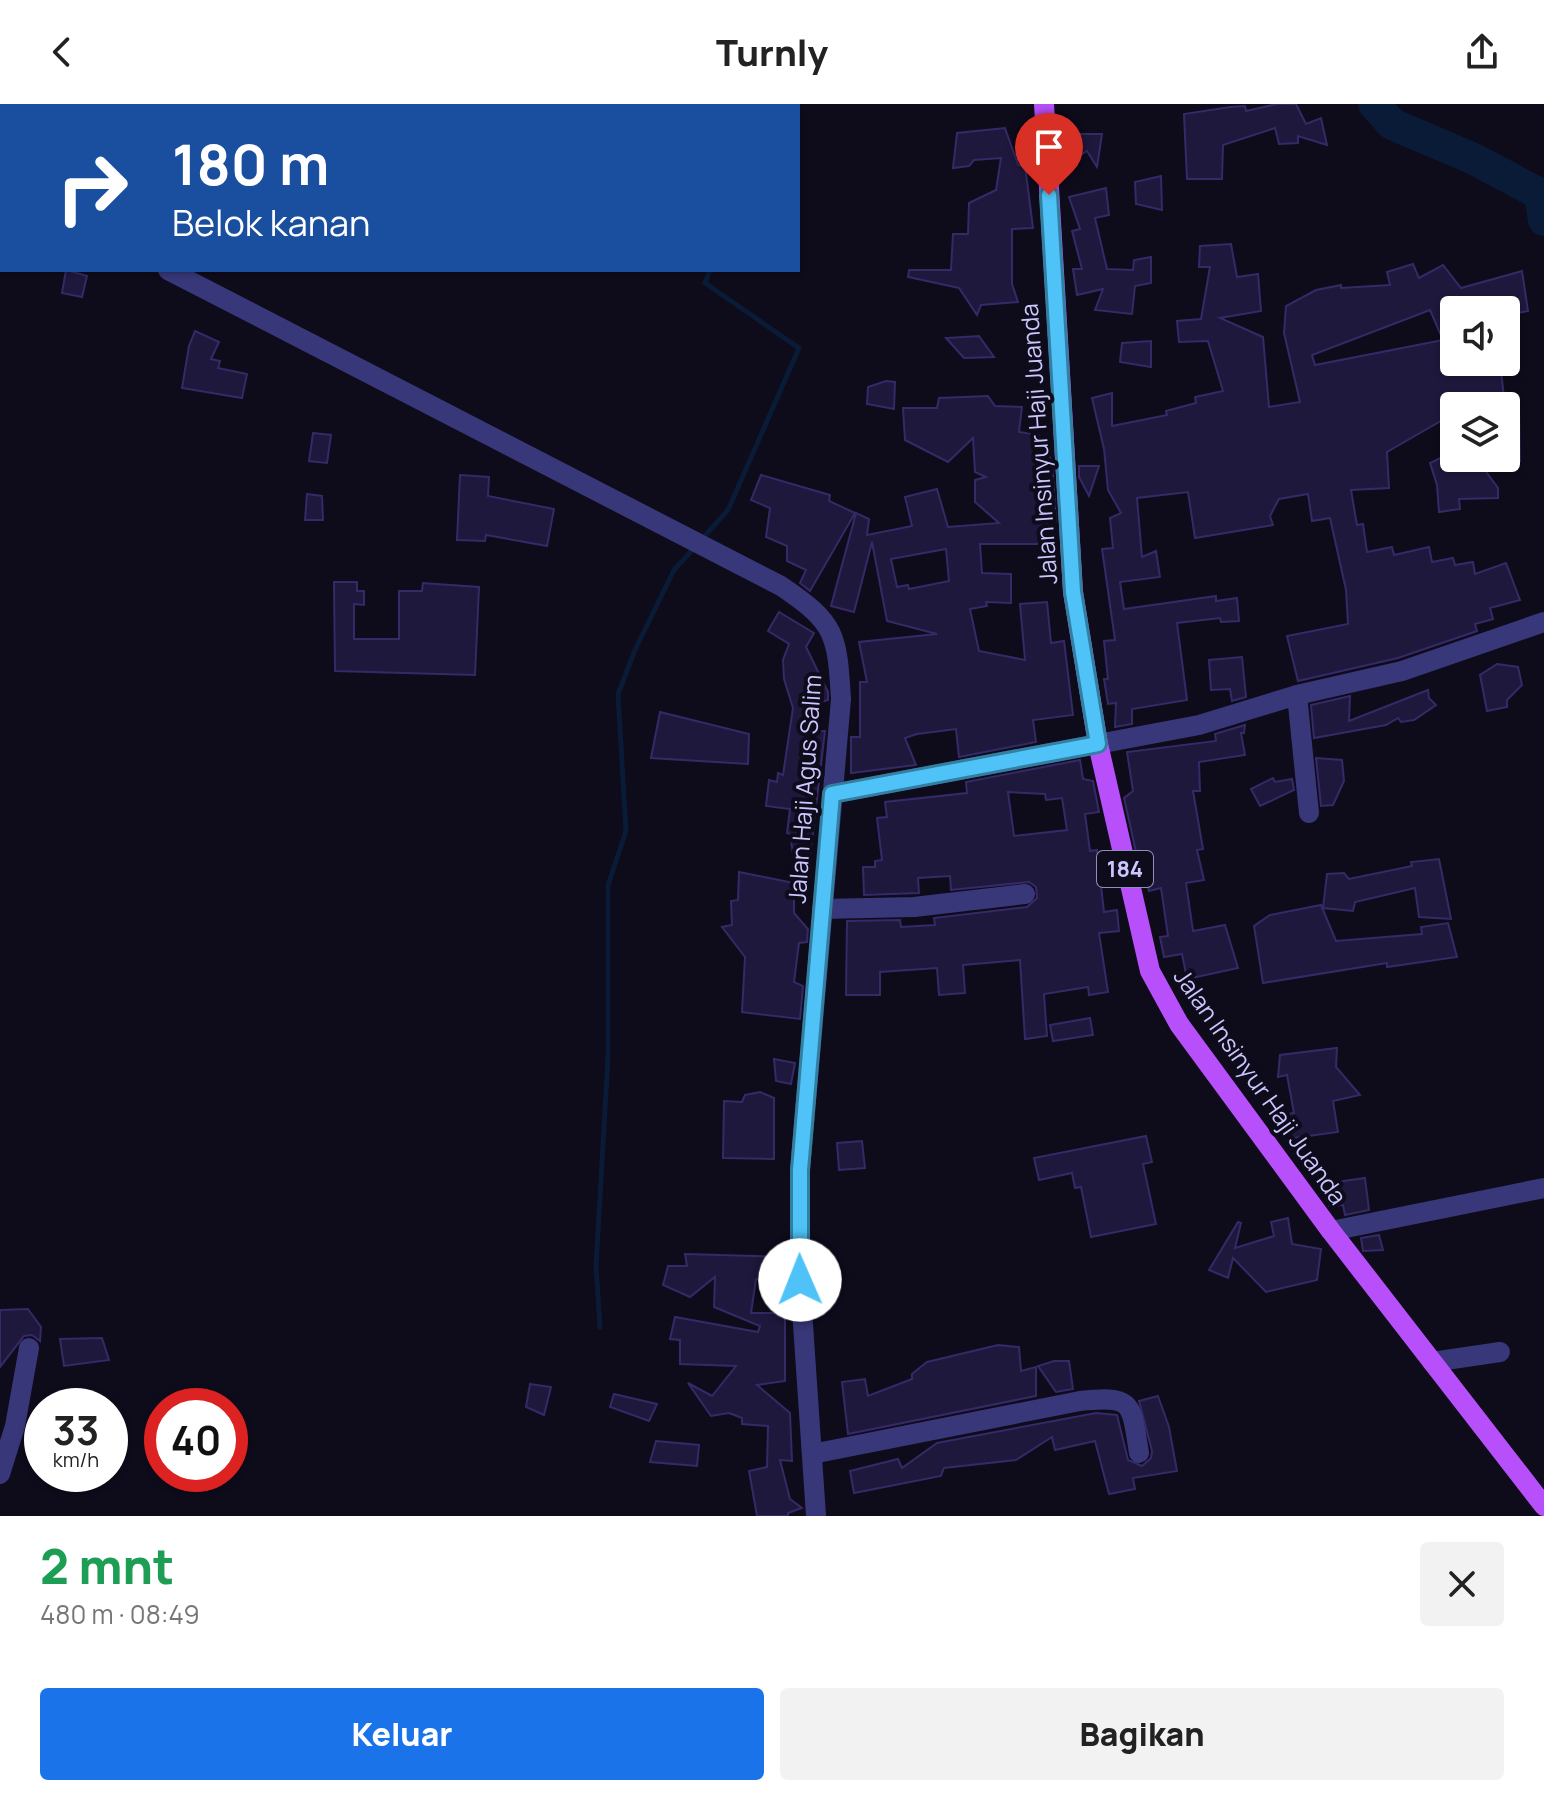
<!DOCTYPE html>
<html lang="id">
<meta charset="utf-8">
<style>
body{margin:0;font-family:Manrope,sans-serif;background:#f2f2f2;color:#222;height:100vh;display:flex;flex-direction:column;font-size:30px;white-space:nowrap}
*{box-sizing:border-box;margin:0}
p{font-size:26px;color:#767676}
.icon{flex:none;width:44px;height:44px;fill:none;stroke:currentColor;stroke-width:2;stroke-linecap:round;stroke-linejoin:round}
.map{position:relative;height:1412px;overflow:hidden}
.details{display:flex;flex-direction:column;background:#fff;flex:1}
.details>*{flex:none}
.hud{position:absolute;left:0px;top:0px;width:800px;height:168px;box-shadow:0 2px 6px #0004;background:#1a4fa0;color:#fff;overflow:hidden}
.buttons{position:absolute;left:1440px;top:192px;display:grid;gap:16px}
.buttons a{display:grid;place-items:center;width:80px;height:80px;border-radius:8px;background:#fff;box-shadow:0 2px 6px #0004;font-size:40px}
.speed{position:absolute;left:24px;top:1284px;display:flex;gap:16px;font-size:40px;font-weight:700;text-align:center}
.speed>*{display:grid;place-content:center;width:104px;height:104px;border-radius:50%;background:#fff;box-shadow:0 2px 6px #0004;line-height:1}
.speed small{font-size:20px;font-weight:400}
.speed .limit{border:12px solid #d22;background:#fff;color:#111}
.pin{position:absolute;display:grid;place-items:center;width:68px;height:68px;color:#fff;margin:-82px -34px;border-radius:50% 50% 50% 0;rotate:-45deg;box-shadow:0 0 8px #0007}
.pin .icon{rotate:45deg}
.me{position:absolute;width:88px;margin:-44px;rotate:359deg;stroke-linejoin:round;filter:drop-shadow(0 0 6px #0008)}
.turn{display:flex;align-items:center;gap:28px;height:168px;padding:0 40px;font-size:36px}
.turn .icon{width:104px;height:104px;stroke-width:2.5}
.turn b{display:block;font-size:56px;line-height:68px}
.round{display:grid;place-items:center;flex:none;width:84px;height:84px;border-radius:8px;background:#f2f2f2}
.summary{display:flex;align-items:center;justify-content:space-between;height:136px;padding:0 40px}
h1{font-size:48px;font-weight:800;line-height:60px;color:#1e9e55}
.button{display:flex;gap:16px;margin-top:auto;padding:16px 40px}
.button a{flex:1;height:92px;border-radius:8px;background:#1a73e8;color:#fff;font-size:32px;font-weight:800;line-height:92px;text-align:center}
.button a+a{background:#f2f2f2;color:#222}
header{display:flex;justify-content:space-between;align-items:center;height:104px;padding:0 40px;background:#fff;font-size:36px;font-weight:800}
.map>svg:first-child{display:block}
.lines{fill:none;stroke-linecap:round;stroke-linejoin:round}
.stream{stroke:#091b36;stroke-width:5}
.river{stroke:#091b36;stroke-width:32}
.building{fill:#1e183c;stroke:#352a67;stroke-width:2;fill-rule:evenodd}
.minor{stroke:#383779;stroke-width:20}
.major{stroke:#b750fb;stroke-width:20}
.route-casing{stroke:#337fa1;stroke-width:20}
.route{stroke:#4fc3f7;stroke-width:14}
.labels{text-anchor:middle;dominant-baseline:central;stroke-width:8;stroke-linejoin:round;paint-order:stroke}
.shield{fill:#0e0b1b;stroke:#928fba;stroke-width:2}
.shield-label{font-size:22px;font-weight:bold;fill:#cbc7fe}
.street-label{font-size:24px;fill:#cbc7fe;stroke:#0e0b1b}
</style>
<header><svg class="icon" aria-label="back" viewBox="0 0 24 24"><path d="M15 5l-7 7 7 7"/></svg>Turnly<svg class="icon" aria-label="share" viewBox="0 0 24 24"><path d="M12 15V3M7 8l5-5 5 5M5 13v7h14v-7"/></svg></header>
<div class="map">
<svg width="1544" height="1412" viewBox="0 0 1544 1412">
<rect width="100%" height="100%" fill="#0e0b1b"/>
<g class="lines">
<g class="stream">
<polyline points="9,2 11,0"/>
<polyline points="763,2 764,0"/>
<polyline points="0,12 2,10"/>
<polyline points="702,435 728,406 799,244 705,179 710,166"/>
<polyline points="600,1223 596,1162 608,954 608,781 626,727 618,590 635,546 674,466 696,442"/>
</g>
<polyline class="river" points="1374,0 1392,20 1474,55 1540,90 1544,116"/>
</g>
<g class="building">
<polygon points="1277,0 1296,0 1306,20 1321,14 1327,41 1298,32 1298,39 1279,40 1275,24 1223,41 1222,75 1187,75 1184,10 1230,3 1245,2 1246,7"/>
<polygon points="1005,24 1018,61 1025,61 1033,124 1012,125 1012,180 1018,198 981,201 977,211 959,184 908,173 909,166 951,166 953,130 968,130 969,99 996,86 1001,54 974,56 969,62 953,64 957,29"/>
<polygon points="1067,30 1102,30 1097,63 1087,47 1072,56"/>
<polygon points="1161,72 1162,106 1136,100 1135,78"/>
<polygon points="1106,84 1109,111 1095,114 1107,165 1133,166 1134,156 1151,153 1151,179 1135,182 1132,210 1095,206 1103,185 1077,191 1073,165 1082,165 1072,127 1080,125 1069,93"/>
<path d="M 1231,140 L 1237,173 L 1258,170 L 1261,207 L 1220,214 L 1263,233 L 1269,303 L 1300,298 L 1284,229 L 1286,202 L 1316,186 L 1341,181 L 1341,184 L 1390,181 L 1387,168 L 1413,160 L 1419,174 L 1443,161 L 1461,184 L 1522,167 L 1528,207 L 1506,211 L 1506,206 L 1454,206 L 1454,261 L 1500,258 L 1505,302 L 1454,302 L 1454,310 L 1446,311 L 1446,314 L 1387,348 L 1389,384 L 1351,386 L 1357,421 L 1363,420 L 1367,448 L 1392,443 L 1394,451 L 1429,443 L 1432,458 L 1453,454 L 1455,461 L 1473,458 L 1475,470 L 1506,459 L 1520,496 L 1490,504 L 1493,515 L 1475,520 L 1477,527 L 1398,554 L 1298,577 L 1287,532 L 1348,520 L 1346,486 L 1330,414 L 1312,417 L 1308,390 L 1279,395 L 1270,412 L 1273,421 L 1195,434 L 1188,388 L 1137,394 L 1142,453 L 1156,447 L 1160,473 L 1120,478 L 1124,505 L 1216,492 L 1216,497 L 1237,494 L 1239,517 L 1221,518 L 1220,514 L 1177,519 L 1187,596 L 1132,605 L 1132,620 L 1115,623 L 1116,599 L 1108,600 L 1104,575 L 1108,575 L 1104,537 L 1115,536 L 1102,445 L 1113,444 L 1110,414 L 1121,409 L 1108,386 L 1104,345 L 1092,294 L 1112,289 L 1112,322 L 1167,311 L 1166,307 L 1196,299 L 1195,293 L 1223,287 L 1208,237 L 1179,238 L 1177,217 L 1201,215 L 1210,163 L 1199,163 L 1200,142 ZM 1430,206 L 1443,236 L 1315,261 L 1312,251 Z"/>
<polygon points="66,166 87,172 82,193 62,189"/>
<polygon points="195,227 219,238 211,255 220,257 218,264 247,270 242,294 182,284 189,242"/>
<polygon points="979,232 994,253 964,254 946,234"/>
<polygon points="1151,237 1151,263 1120,258 1122,239"/>
<polygon points="886,277 895,278 894,305 867,300 868,283"/>
<path d="M 988,292 L 995,302 L 1022,303 L 1019,328 L 1039,331 L 1052,358 L 1056,417 L 1047,417 L 1047,440 L 980,440 L 982,469 L 1011,470 L 1011,499 L 986,498 L 987,502 L 970,505 L 979,547 L 1025,556 L 1020,500 L 1047,498 L 1051,539 L 1064,537 L 1073,611 L 1033,616 L 1036,638 L 959,653 L 956,625 L 917,630 L 905,634 L 916,661 L 851,669 L 851,633 L 860,633 L 860,578 L 867,578 L 859,538 L 937,530 L 887,517 L 872,438 L 854,508 L 831,502 L 856,409 L 869,415 L 867,431 L 912,422 L 905,393 L 937,385 L 948,423 L 999,419 L 975,398 L 975,376 L 986,373 L 975,368 L 973,334 L 948,358 L 905,336 L 903,304 L 937,304 L 939,294 ZM 946,445 L 949,477 L 909,485 L 908,481 L 897,483 L 891,455 Z"/>
<polygon points="1506,303 1519,303 1520,357 1506,357"/>
<polygon points="313,329 331,331 327,359 309,357"/>
<polygon points="1449,350 1450,354 1476,354 1498,384 1498,394 1459,395 1460,405 1439,408 1437,381 1430,359"/>
<polygon points="1079,362 1099,362 1089,392 1079,373"/>
<polygon points="460,371 489,373 488,392 554,405 547,442 486,431 485,437 457,436"/>
<polygon points="761,371 830,391 829,397 855,409 810,487 800,479 806,466 787,457 787,442 766,433 770,404 751,396"/>
<polygon points="307,390 322,392 323,416 305,416"/>
<polygon points="334,478 357,478 357,487 364,487 364,501 354,500 354,535 399,535 399,487 422,487 423,479 479,483 475,571 335,567"/>
<polygon points="779,508 814,529 806,543 828,588 828,596 821,598 818,627 825,627 810,753 793,750 790,730 787,729 790,705 766,702 769,676 777,678 778,669 783,671 793,604 784,575 783,556 789,540 768,527"/>
<polygon points="1242,553 1246,593 1232,597 1230,585 1211,586 1209,556"/>
<polygon points="1497,560 1518,563 1522,581 1507,596 1507,603 1487,607 1480,571"/>
<polygon points="1428,586 1429,594 1436,601 1414,616 1401,618 1398,614 1386,621 1314,634 1311,601 1350,592 1349,617"/>
<polygon points="660,608 749,630 748,660 651,654"/>
<polygon points="1245,621 1244,629 1241,629 1245,651 1199,658 1200,687 1193,687 1203,745 1197,746 1204,776 1186,779 1193,827 1225,821 1238,864 1187,875 1182,850 1164,853 1160,833 1168,832 1161,784 1149,787 1142,757 1138,757 1124,694 1133,687 1127,648 1216,637 1215,630"/>
<polygon points="1316,654 1342,656 1344,677 1333,701 1321,702"/>
<path d="M 1080,656 L 1083,675 L 1093,677 L 1099,708 L 1085,710 L 1090,747 L 1097,746 L 1104,808 L 1117,806 L 1119,827 L 1099,829 L 1108,888 L 1089,891 L 1088,883 L 1044,890 L 1047,932 L 1025,935 L 1020,856 L 963,861 L 965,889 L 939,891 L 937,864 L 880,868 L 880,891 L 846,891 L 847,817 L 900,816 L 901,823 L 935,821 L 934,814 L 1027,803 L 1037,794 L 1036,783 L 1029,778 L 951,786 L 950,772 L 918,774 L 919,789 L 864,791 L 863,763 L 875,763 L 875,757 L 882,756 L 877,714 L 887,713 L 885,698 L 967,689 L 966,678 ZM 1008,688 L 1045,690 L 1046,696 L 1062,694 L 1067,726 L 1014,732 Z"/>
<polygon points="1273,674 1275,678 1292,675 1294,686 1260,702 1251,685"/>
<polygon points="1439,755 1451,815 1419,813 1415,784 1355,798 1353,807 1323,804 1327,770 1344,769 1349,775 1412,762 1411,758"/>
<polygon points="739,768 794,779 794,809 808,825 807,838 799,839 794,878 803,882 800,915 742,908 745,853 722,823 732,821 731,797 738,796"/>
<polygon points="1321,801 1336,837 1422,830 1421,823 1448,819 1457,853 1387,863 1387,859 1263,879 1254,822 1270,811"/>
<polygon points="1090,914 1093,931 1053,937 1050,921"/>
<polygon points="1337,944 1336,963 1360,991 1333,997 1338,1028 1286,1035 1283,1011 1294,1009 1287,971 1278,973 1280,951"/>
<polygon points="774,955 795,959 791,980 776,977"/>
<polygon points="760,988 774,994 774,1055 723,1054 724,997 742,998 745,991"/>
<polygon points="1146,1032 1152,1058 1143,1060 1156,1120 1091,1133 1081,1083 1075,1084 1072,1069 1039,1076 1034,1054"/>
<polygon points="862,1037 865,1064 839,1066 837,1039"/>
<polygon points="1365,1074 1369,1106 1345,1111 1343,1101 1329,1102 1329,1079"/>
<polygon points="1288,1114 1292,1140 1321,1145 1317,1176 1266,1188 1233,1154 1228,1174 1209,1166 1238,1118 1241,1119 1235,1144 1274,1132 1271,1118"/>
<polygon points="1379,1131 1383,1146 1363,1147 1361,1134"/>
<polygon points="685,1150 787,1153 787,1178 756,1175 751,1209 785,1209 785,1277 757,1281 790,1309 792,1357 780,1356 790,1395 802,1404 788,1409 788,1412 757,1412 749,1367 767,1363 768,1322 742,1320 742,1314 729,1309 711,1312 688,1279 712,1292 736,1262 680,1260 680,1236 670,1235 675,1213 758,1228 760,1222 714,1203 715,1173 690,1193 663,1181 668,1162 687,1162"/>
<polygon points="28,1205 41,1223 40,1237 32,1231 24,1232 0,1263 0,1206"/>
<polygon points="102,1234 109,1256 64,1262 60,1235"/>
<polygon points="998,1241 1019,1243 1021,1267 1036,1263 1036,1292 848,1330 842,1278 865,1275 868,1292 912,1275 912,1270 927,1258"/>
<polygon points="1054,1257 1069,1257 1073,1285 1056,1288 1038,1262"/>
<polygon points="530,1280 551,1283 544,1311 526,1303"/>
<polygon points="614,1290 657,1300 649,1317 610,1303"/>
<polygon points="1158,1292 1169,1323 1177,1367 1133,1374 1135,1385 1109,1390 1095,1337 1055,1346 1052,1333 1016,1356 944,1364 941,1372 854,1389 850,1367 898,1355 902,1364 937,1339 1096,1309 1117,1311 1128,1356 1142,1362 1151,1354 1152,1347 1139,1297"/>
<polygon points="656,1337 699,1341 697,1362 650,1358"/>
</g>
<g class="lines">
<g class="minor">
<polyline points="106,2 107,0"/>
<polyline points="0,81 2,82"/>
<path d="M 168,166 L 781,482 C 836,519 837,530 841,595 L 800,1066 L 800,1176 L 816,1412"/>
<polyline points="1297,591 1309,709"/>
<polyline points="832,690 1199,621 1297,591 1402,567 1544,518"/>
<polyline points="822,805 914,803 1025,790"/>
<polyline points="1331,1127 1544,1084"/>
<polyline points="1432,1258 1500,1248"/>
<path d="M 812,1350 L 1080,1297 C 1134,1291 1131,1299 1139,1349"/>
<polyline points="0,1370 15,1322 29,1244"/>
</g>
<polyline class="major" points="1044,0 1073,488 1098,640 1150,867 1179,920 1331,1127 1544,1402"/>
</g>
<g class="lines">
<g class="route-casing">
<polyline id="route" points="800,1176 800,1066 832,690 1098,640 1073,488 1049,91"/>
</g>
<use href="#route" class="route"/>
</g>
<g class="labels">
<rect class="shield" x="1097" y="747" width="56" height="36" rx="6"/>
<g class="shield-label">
<text x="1125" y="765">184</text>
</g>
<g class="street-label">
<text transform="translate(1038 340) rotate(-94)">Jalan Insinyur Haji Juanda</text>
<text transform="translate(804 685) rotate(-86)">Jalan Haji Agus Salim</text>
<text transform="translate(1261 982) rotate(55)">Jalan Insinyur Haji Juanda</text>
</g>
</g>
</svg>
<div class="buttons">
<a><svg class="icon" aria-label="sound" viewBox="0 0 24 24"><path d="M4 9h4l5-4v14l-5-4H4zM17 9q2 3 0 6"/></svg></a>
<a><svg class="icon" aria-label="layers" viewBox="0 0 24 24"><path d="M12 4l9 5-9 5-9-5zM3 14l9 5 9-5"/></svg></a>
</div>
<div class="speed"><div>33<small>km/h</small></div><div class="limit">40</div></div>
<div class="pin" style="left:1049px;top:91px;background:#d93025"><svg class="icon" aria-label="arrive" viewBox="0 0 24 24"><path d="M6 21V4h12l-3 4 3 4H6"/></svg></div>
<svg class="me" style="left:800px;top:1176px" viewBox="-20 -20 40 40"><circle r="19" fill="#fff"/><path d="M0-13L10 11 0 6-10 11z" fill="#4fc3f7"/></svg>
<div class="hud">
<div class="turn"><svg class="icon" aria-label="right" viewBox="0 0 24 24"><path d="M7 20v-9h11M14 6l5 5-5 5"/></svg><div><b>180 m</b>Belok kanan</div></div>
</div>
</div>
<section class="details">
<div class="summary"><div><h1>2 mnt</h1><p>480 m · 08:49</p></div><a class="round"><svg class="icon" aria-label="close" viewBox="0 0 24 24"><path d="M6 6l12 12M18 6L6 18"/></svg></a></div>
<div class="button"><a>Keluar</a><a>Bagikan</a></div>
</section>
